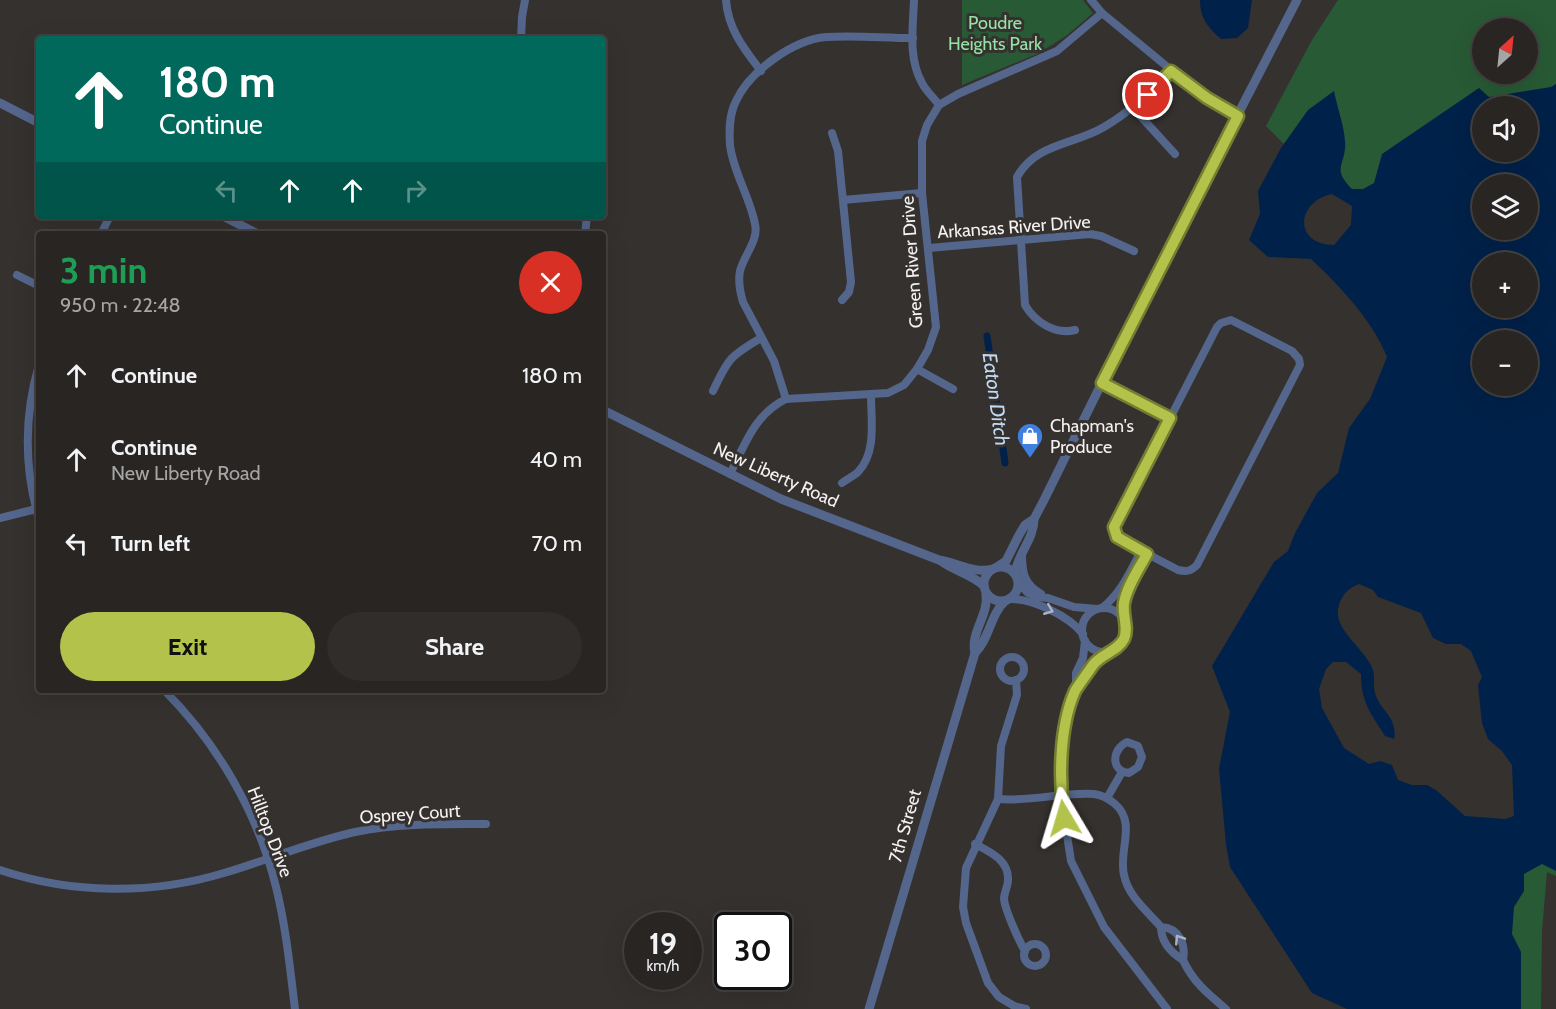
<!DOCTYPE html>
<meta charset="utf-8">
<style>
body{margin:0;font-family:Cabin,sans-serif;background:#302d2b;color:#f1f3f6;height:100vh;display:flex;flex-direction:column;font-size:22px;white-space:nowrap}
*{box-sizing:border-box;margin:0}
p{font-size:20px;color:#a5a5a6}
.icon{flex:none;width:33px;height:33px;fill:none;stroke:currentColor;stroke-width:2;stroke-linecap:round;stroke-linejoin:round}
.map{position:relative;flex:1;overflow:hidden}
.details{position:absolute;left:36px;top:231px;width:570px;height:462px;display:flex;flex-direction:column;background:#282523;border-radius:6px;box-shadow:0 6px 24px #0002,0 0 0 2px #444241}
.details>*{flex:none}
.guide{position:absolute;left:36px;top:36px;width:570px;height:183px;border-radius:6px;box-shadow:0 6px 24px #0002,0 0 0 2px #444241;background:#00695c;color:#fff;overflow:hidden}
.needle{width:39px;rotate:27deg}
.fabs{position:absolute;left:1472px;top:18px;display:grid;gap:12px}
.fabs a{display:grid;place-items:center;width:66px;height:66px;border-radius:50%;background:#282523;box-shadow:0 6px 24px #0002,0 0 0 2px #444241;font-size:30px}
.speed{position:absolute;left:624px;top:912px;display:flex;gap:12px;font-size:30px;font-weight:700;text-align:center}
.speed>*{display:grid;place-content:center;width:78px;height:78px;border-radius:50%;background:#282523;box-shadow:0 6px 24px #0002,0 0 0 2px #444241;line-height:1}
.speed small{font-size:15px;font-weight:400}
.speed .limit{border:3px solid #111;border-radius:9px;background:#fff;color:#111}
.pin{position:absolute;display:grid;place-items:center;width:51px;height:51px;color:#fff;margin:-26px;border:3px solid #fff;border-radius:50%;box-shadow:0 2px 6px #0007}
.me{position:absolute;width:66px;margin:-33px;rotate:353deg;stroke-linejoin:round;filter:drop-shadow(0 0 4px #0008)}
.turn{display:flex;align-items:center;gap:21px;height:126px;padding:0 24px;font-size:27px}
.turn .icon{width:78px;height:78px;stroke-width:2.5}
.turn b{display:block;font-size:42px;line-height:51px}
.lanes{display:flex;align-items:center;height:57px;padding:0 24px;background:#0003;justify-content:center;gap:30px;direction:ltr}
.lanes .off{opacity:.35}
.round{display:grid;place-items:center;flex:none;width:63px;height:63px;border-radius:32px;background:#302d2b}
.summary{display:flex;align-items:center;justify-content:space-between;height:102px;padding:0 24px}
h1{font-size:36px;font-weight:800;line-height:45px;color:#1e9e55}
.primary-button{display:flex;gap:12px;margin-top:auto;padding:12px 24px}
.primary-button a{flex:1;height:69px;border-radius:36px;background:#b3c24b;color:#111;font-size:24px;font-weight:800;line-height:69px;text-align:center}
.primary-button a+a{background:#302d2b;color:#f1f3f6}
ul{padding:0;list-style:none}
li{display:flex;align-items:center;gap:18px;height:84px;padding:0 24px}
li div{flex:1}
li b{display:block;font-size:22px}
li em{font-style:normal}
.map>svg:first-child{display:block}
.green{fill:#285a35;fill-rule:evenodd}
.water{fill:#002149;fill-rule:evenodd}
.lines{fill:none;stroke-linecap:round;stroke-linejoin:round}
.canal{stroke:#002149;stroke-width:7}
.minor{stroke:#54668c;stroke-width:8}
.tertiary{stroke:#54668c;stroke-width:9}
.oneway{stroke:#acb2c3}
.route-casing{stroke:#747e31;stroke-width:15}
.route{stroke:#b3c24b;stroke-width:10}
.labels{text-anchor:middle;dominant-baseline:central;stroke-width:6;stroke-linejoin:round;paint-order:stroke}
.park-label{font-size:18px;fill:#95e2a5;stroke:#35312f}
.street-label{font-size:18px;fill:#f4f1f0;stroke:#35312f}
.poi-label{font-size:18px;fill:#f4f1f0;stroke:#35312f;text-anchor:start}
.water-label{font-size:20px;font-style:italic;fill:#c1d8f4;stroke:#35312f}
</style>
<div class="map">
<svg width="1556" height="1009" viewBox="0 0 1556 1009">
<rect width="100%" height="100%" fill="#35312f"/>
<g class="green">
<polygon points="962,0 1083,0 1093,13 1066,36 1037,54 962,85"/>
<path d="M 1338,0 L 1556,0 L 1556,141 L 1387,211 L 1308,168 L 1266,126 L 1312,40 ZM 1482,28 L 1527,28 L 1527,74 L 1482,74 ZM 1482,106 L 1527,106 L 1527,152 L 1482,152 Z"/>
<polygon points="1556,852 1556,876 1547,872 1542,931 1541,1009 1502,1009 1501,881"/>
</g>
<g class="water">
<path d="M 1200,0 L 1252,0 L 1248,28 L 1237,38 L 1221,39 C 1208,28 1200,18 1200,0 Z"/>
<path d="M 1556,84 L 1556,871 L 1542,864 L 1524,874 L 1524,891 L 1514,907 L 1512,934 L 1521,952 L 1521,1009 L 1347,1009 L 1312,993 L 1230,867 L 1226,844 L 1219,769 L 1230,712 L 1212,666 L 1274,562 L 1288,551 L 1295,533 L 1317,493 L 1338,473 L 1349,428 L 1370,399 L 1387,357 C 1373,321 1339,285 1311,259 L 1268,257 L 1249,240 L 1260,214 L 1258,191 L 1281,148 L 1308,110 L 1334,91 C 1337,107 1344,125 1345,141 C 1347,165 1330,167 1352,189 L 1363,189 L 1374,183 L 1382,154 L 1479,88 L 1489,97 L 1551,87 ZM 1482,106 L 1527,106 L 1527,152 L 1482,152 ZM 1482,184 L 1527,184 L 1527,230 L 1482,230 ZM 1332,194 L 1352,206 L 1351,225 L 1334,245 C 1292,244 1297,201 1332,194 ZM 1482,262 L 1527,262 L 1527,308 L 1482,308 ZM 1482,340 L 1527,340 L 1527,386 L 1482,386 ZM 1359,584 L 1373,590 L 1378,597 L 1421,613 L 1433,638 L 1446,644 L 1461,644 L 1471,651 L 1482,677 L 1478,685 L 1482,723 L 1488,739 L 1502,751 L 1512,765 L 1514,816 L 1505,819 L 1465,816 L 1436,790 L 1427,785 L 1412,785 L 1398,780 L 1392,765 L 1380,761 L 1369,764 L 1344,748 L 1322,708 L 1319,689 L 1326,669 L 1333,662 L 1346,662 L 1361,674 C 1361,703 1371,713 1385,736 L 1394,739 C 1398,717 1380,711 1375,693 C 1373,686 1375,677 1373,670 C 1364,645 1325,627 1342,598 C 1346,591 1351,587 1359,584 Z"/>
</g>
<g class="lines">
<polyline class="canal" points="987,336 1005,463"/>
<g class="minor">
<path d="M 726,0 C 728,29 744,49 761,71"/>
<path d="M 914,0 C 913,28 908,58 922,83 C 926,91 934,98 939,105"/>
<polyline points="1091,0 1102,13 1193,88 1238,115"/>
<polyline points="521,39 522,17 525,0"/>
<polyline points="1133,108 1175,154"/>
<polyline points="832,133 838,151 851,282 849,292 842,300"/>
<polyline points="843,200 922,193"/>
<polyline points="101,234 110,216"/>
<polyline points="585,234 587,216"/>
<polyline points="929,248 1090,234 1101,236 1134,251"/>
<polyline points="17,275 39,286"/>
<path d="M 1231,320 L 1292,351 L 1299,359 L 1300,365 L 1197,565 C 1191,571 1187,572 1178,570 L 1121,540 L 1115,532 L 1114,527 L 1217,327 L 1221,323 Z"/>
<path d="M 1075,330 C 1055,335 1035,322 1025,305 L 1017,177 C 1036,143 1074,145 1104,127 C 1130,112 1150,92 1171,71"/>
<path d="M 39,365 C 24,415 24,469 39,519"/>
<polyline points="917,369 953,389"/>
<polyline points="1102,383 1170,418"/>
<path d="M 713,391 C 728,359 730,356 761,338"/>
<path d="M 786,399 L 774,361 L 743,302 C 740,292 738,281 740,271 C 744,255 759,240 755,224 C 750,197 733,172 730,145 C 729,130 729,115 736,101 C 750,71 793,40 826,37 C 854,35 884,38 913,38"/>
<path d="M 730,474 C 745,444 755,414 786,399 L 888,393 L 904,385 L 917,369 L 928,350 L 936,327 L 922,193 L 922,141 L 927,125 L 939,105 L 958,94 L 1057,51 L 1102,13"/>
<path d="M 842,483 C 847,479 854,476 858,472 C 877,452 871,420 871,395"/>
<polyline points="0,518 36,509"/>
<path d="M 1022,554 C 1022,573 1024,584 1041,594"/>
<polyline points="1018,582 1028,593 1038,597 1048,598 1074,607 1097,609"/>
<path d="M 1009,599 C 1032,598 1069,616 1083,634"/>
<path d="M 1102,608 C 1121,593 1130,572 1141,551"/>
<circle cx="1104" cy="630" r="22"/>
<polyline points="1124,619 1124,600 1147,554"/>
<polyline points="1085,641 1083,658 1076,673 1076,690 1067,722 1061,767 1061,796 1071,861 1104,927 1167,1009"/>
<circle cx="1012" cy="669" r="12"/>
<polyline points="1016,680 1017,695 1001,746 998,799 966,868 963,907 966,923 988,983 999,997 1014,1006 1026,1009"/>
<path d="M 164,690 C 217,743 258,813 276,887 C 286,927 290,968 295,1009"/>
<polyline points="1076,690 1096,661 1109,651"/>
<path d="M 1127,742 L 1138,746 L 1142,757 L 1138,767 L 1129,773 C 1110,771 1112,749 1127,742 Z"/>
<polyline points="1107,798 1122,772"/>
<path d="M 998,799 C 1030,802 1062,792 1094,794 C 1102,795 1109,799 1115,804 C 1137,823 1118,851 1124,875 C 1128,896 1147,911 1161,927 C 1179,928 1186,944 1183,960 C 1170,952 1161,942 1161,927"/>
<path d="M 975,844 C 990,852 1009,860 1008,880 C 1008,886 1004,893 1004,899 C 1005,910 1019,941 1025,951"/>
<path d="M 0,870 C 72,894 151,895 224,873 C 268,860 310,842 355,832 C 398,823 442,824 486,824"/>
<circle cx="1035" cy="955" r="11"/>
<path d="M 1183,960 C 1193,982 1208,994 1226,1009"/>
</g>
<g class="tertiary">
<polyline points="0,103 39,123"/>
<polyline points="223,216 258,234"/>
<path d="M 603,410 L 781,499 L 939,560 C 958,563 974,574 993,569"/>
<path d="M 941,561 C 954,571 972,574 984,586"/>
<circle cx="1001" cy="584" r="17"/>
<polyline points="997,567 1006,561 1019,535 1025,525 1034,519 1044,500 1157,271 1297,0"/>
<path d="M 1015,574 C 1017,554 1034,540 1034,519"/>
<path d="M 975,653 C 970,632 989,615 986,594"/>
<path d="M 869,1009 L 975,653 C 990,638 990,615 1005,601"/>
</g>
</g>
<defs><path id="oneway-chevron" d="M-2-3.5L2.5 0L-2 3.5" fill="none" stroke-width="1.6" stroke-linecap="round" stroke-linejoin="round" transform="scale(1.5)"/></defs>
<g class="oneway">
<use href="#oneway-chevron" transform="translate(1049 610) rotate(22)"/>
<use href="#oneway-chevron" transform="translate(1179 939) rotate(-123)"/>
</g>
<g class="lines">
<g class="route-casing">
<path id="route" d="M 1064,818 C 1059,780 1059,727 1075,691 C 1078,686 1089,671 1093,665 C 1101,654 1118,651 1124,639 C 1129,628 1122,615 1124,603 C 1127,586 1139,569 1147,554 L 1117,537 L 1114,527 L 1170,418 L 1102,383 L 1238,116 L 1207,98 L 1171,71 L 1148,95"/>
</g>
<use href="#route" class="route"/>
</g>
<defs>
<g id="shop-pin" transform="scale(1.35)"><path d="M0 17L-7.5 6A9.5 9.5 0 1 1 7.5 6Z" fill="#3f7fe0" stroke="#35312f"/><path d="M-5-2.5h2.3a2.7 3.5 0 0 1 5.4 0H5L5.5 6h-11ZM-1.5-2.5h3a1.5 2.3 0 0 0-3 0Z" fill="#fff"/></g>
</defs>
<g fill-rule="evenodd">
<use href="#shop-pin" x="1030" y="436"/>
</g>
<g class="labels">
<g class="park-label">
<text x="995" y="23">Poudre<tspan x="995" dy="21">Heights Park</tspan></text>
</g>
<g class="street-label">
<text transform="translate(1014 227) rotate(-4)">Arkansas River Drive</text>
<text transform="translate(912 262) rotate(-94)">Green River Drive</text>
<text transform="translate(776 475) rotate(24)">New Liberty Road</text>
<text transform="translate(410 814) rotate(-4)">Osprey Court</text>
<text transform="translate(905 826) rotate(-74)">7th Street</text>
<text transform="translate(270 832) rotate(69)">Hilltop Drive</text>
</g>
<g class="poi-label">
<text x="1050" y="426">Chapman's<tspan x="1050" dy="21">Produce</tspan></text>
</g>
<g class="water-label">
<text transform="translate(996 399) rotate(82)">Eaton Ditch</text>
</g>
</g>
</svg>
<div class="fabs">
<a><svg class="needle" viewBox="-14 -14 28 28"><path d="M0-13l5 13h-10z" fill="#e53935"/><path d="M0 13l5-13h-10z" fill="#a5a5a6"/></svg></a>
<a><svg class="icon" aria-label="sound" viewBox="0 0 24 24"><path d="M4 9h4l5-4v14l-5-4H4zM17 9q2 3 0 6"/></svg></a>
<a><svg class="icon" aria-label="layers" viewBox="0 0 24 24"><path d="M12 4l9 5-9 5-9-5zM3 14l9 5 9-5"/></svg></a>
<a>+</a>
<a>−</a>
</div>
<div class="speed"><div>19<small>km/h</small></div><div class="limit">30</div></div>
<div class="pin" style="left:1148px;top:95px;background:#d93025"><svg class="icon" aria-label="arrive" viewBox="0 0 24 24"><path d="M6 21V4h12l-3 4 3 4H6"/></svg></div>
<svg class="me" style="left:1064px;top:818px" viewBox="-20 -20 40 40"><path d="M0-17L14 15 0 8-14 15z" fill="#b3c24b" stroke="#fff" stroke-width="4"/></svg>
<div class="guide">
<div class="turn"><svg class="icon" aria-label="ahead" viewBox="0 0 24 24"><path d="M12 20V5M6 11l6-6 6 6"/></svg><div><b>180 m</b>Continue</div></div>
<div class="lanes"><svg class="icon off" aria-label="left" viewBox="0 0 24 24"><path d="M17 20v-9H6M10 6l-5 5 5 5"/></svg><svg class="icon" aria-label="ahead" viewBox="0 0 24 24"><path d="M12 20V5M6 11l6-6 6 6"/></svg><svg class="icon" aria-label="ahead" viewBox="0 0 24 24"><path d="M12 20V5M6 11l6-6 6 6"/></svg><svg class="icon off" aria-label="right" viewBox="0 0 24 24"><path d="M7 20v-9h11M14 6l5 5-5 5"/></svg></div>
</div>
<section class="details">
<div class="summary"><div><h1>3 min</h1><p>950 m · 22:48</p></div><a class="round" style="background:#d93025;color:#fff"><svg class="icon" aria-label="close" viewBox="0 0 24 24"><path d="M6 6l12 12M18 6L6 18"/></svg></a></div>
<ul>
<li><svg class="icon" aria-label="ahead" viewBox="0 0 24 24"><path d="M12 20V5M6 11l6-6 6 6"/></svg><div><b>Continue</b></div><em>180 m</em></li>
<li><svg class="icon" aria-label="ahead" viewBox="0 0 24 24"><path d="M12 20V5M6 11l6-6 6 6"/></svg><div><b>Continue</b><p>New Liberty Road</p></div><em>40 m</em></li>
<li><svg class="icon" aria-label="left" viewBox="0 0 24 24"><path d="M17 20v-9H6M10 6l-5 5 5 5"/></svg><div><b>Turn left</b></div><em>70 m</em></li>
</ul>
<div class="primary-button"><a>Exit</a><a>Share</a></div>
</section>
</div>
